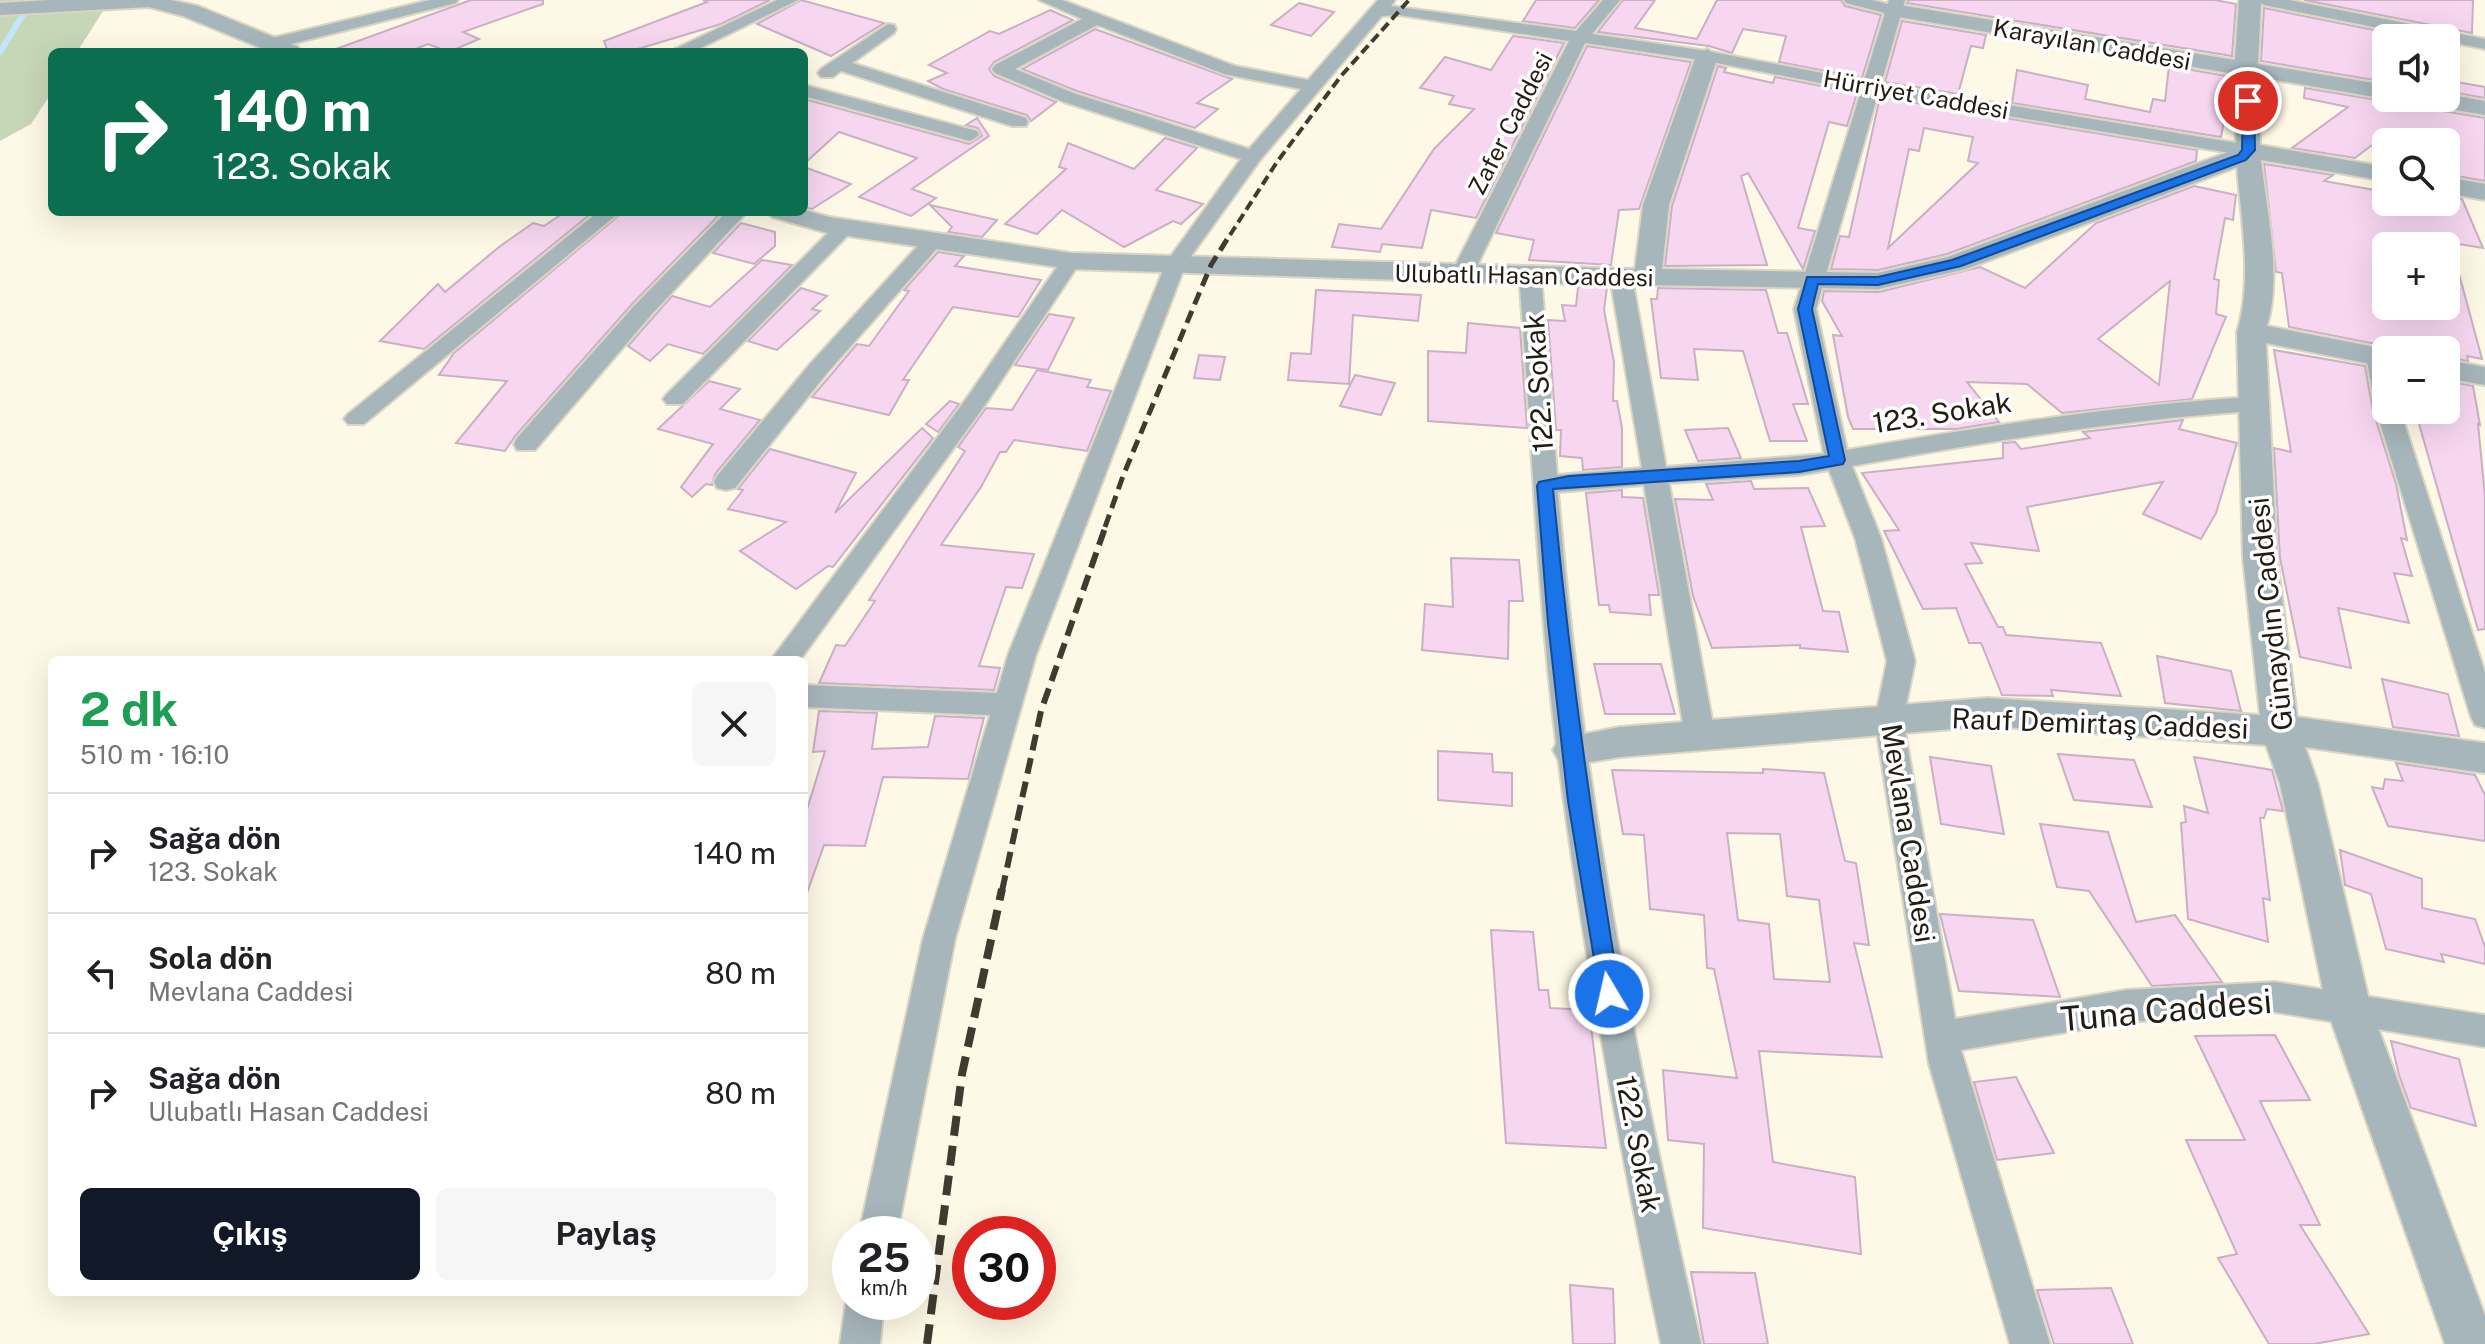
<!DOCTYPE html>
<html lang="tr">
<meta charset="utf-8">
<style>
body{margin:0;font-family:"Public Sans",sans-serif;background:#f6f6f6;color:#202124;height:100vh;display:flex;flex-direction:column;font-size:30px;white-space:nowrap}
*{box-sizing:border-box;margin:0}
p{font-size:26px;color:#757577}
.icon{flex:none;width:44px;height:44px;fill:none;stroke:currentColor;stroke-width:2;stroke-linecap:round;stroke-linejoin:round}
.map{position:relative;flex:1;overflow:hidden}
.details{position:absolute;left:48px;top:656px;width:760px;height:640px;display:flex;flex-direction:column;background:#fff;border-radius:12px;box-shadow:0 8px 32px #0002}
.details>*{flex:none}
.top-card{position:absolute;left:48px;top:48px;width:760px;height:168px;border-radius:12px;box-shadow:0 8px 32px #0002;background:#0b6e4f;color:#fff;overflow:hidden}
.tools{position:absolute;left:2372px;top:24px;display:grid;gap:16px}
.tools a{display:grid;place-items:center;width:88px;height:88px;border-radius:12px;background:#fff;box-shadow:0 8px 32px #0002;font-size:40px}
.speed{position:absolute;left:832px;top:1216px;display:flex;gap:16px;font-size:40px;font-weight:700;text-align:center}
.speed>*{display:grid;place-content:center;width:104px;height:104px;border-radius:50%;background:#fff;box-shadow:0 8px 32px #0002;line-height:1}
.speed small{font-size:20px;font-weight:400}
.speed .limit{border:12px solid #d22;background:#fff;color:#111}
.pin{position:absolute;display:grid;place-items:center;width:68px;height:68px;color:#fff;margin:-34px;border:4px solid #fff;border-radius:50%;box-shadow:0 2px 8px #0007}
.me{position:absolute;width:88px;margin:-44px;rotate:351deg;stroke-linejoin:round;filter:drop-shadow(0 0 6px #0008)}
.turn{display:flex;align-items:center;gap:28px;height:168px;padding:0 32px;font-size:36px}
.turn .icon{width:104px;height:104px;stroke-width:2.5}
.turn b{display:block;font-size:56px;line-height:68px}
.round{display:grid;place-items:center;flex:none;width:84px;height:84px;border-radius:12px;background:#f6f6f6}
.summary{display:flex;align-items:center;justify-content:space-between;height:136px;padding:0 32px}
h1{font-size:48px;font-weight:700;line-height:60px;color:#1e9e55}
.cta{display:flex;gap:16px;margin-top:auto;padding:16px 32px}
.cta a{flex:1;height:92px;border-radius:12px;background:#111827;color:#fff;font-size:32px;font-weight:700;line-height:92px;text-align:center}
.cta a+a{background:#f6f6f6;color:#202124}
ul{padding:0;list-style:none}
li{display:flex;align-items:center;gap:24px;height:120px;padding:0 32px;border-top:2px solid #e0e0e0}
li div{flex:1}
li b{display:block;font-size:30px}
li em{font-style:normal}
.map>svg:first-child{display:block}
.green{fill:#c6d7b7}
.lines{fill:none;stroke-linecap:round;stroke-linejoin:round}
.stream{stroke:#c1e6fc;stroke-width:6}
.building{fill:#f7d7f0;stroke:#c9b0c4;stroke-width:2;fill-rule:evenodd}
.minor-casing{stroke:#dbd5c4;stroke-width:4}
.tertiary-casing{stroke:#dbd5c4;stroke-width:4}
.minor{fill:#a7b6bb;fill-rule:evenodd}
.tertiary{fill:#a7b6bb;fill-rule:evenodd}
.rail-far3{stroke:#3f3b30;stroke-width:4;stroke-dasharray:10 5;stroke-linecap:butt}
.rail-far2{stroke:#3f3b30;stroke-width:5;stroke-dasharray:13 7;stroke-linecap:butt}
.rail-far1{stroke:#3f3b30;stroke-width:6;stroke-dasharray:16 8;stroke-linecap:butt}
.rail{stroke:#3f3b30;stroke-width:8;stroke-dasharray:20 10;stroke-linecap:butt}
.route{fill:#1a73e8;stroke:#114b97;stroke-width:2}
.labels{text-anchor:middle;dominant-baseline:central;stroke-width:7;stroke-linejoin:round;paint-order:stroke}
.far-street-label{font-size:24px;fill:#211d13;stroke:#fff}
.street-label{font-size:28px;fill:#211d13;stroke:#fff}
.near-street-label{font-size:34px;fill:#211d13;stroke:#fff}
</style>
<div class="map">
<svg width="2485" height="1344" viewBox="0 0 2485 1344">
<rect width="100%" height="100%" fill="#fef8e6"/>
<polygon class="green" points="0,0 110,0 77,52 52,52 52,92 31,124 0,141"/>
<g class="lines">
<polyline class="stream" points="0,52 32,0"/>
</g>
<g class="building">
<polygon points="471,0 543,0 543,4 463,32 479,39 449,52 428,44 408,52 334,52 333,50"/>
<polygon points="703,0 770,0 721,24 628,52 608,52 604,41 707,2"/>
<polygon points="801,0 884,23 831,56 757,24"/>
<polygon points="1536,0 1599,0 1575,28 1523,21"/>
<polygon points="1623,0 1655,0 1635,28 1697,39 1717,0 1841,0 1845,6 1881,15 1862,78 1779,62 1786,36 1743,29 1732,53 1709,46 1598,32"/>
<polygon points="1908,0 2215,0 2236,4 2232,56 1907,3"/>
<polygon points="2304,0 2473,0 2472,33"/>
<polygon points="1299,3 1334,12 1311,36 1271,25"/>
<polygon points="2264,8 2414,38 2386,38 2386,82 2261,61"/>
<polygon points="1050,10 1073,20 994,62 989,69 994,76 1056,102 1031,121 1027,115 943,89 928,81 947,73 929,65 990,31 999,34"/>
<polygon points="1902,21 1986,35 1983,48 1971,46 1958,94 1885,82"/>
<polygon points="1095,29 1232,79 1197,103 1218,109 1195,128 1077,91 1022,69"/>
<polygon points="1513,36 1564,43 1476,218 1431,210 1422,248 1382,244 1380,252 1332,247 1339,224 1381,229 1434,149 1474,109 1449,104 1454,96 1420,88 1445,57 1491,70"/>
<polygon points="1587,46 1691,62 1639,209 1619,210 1611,265 1529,260 1534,240 1496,233"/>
<polygon points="1718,66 1726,68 1724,72 1773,83 1775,77 1857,93 1847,126 1829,122 1798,228 1815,231 1803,269 1748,173 1741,176 1767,265 1665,266 1672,206"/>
<polygon points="2169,66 2232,77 2221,137 2012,103 2017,70 2088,85 2085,99 2150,112 2153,99 2165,101"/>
<polygon points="2446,80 2485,87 2485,98 2446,91"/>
<polygon points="2305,88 2485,118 2485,181 2446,174 2446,142 2376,142 2355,158 2292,148 2348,107 2304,98"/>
<path d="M 1880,97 L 2197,150 L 2196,161 L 1947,254 L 1878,270 L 1831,269 L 1840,236 L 1849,237 ZM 1924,128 L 1973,137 L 1968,161 L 1978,163 L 1888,248 L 1909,149 L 1919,151 Z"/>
<polygon points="804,99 969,144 982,136 978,128 966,125 977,118 989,136 912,189 936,198 911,216 859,197 917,158 839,132 804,164"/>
<polygon points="1165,138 1197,148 1156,190 1203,204 1181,224 1173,221 1124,247 1062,210 1037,234 1005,224 1066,169 1059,167 1068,143 1134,169"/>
<polygon points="2264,164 2333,175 2324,181 2380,191 2384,204 2446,213 2446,196 2462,199 2483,248 2452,243 2452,246 2386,246 2386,306 2446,306 2446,260 2455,259 2482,359 2467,356 2468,361 2446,357 2446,350 2386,339 2386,346 2289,327 2282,273 2276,272"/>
<polygon points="804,167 851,184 812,209 804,207"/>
<path d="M 2194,186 L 2236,195 L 2233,220 L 2225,218 L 2214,279 L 2219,280 L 2216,314 L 2226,317 L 2192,399 L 2062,413 L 2027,384 L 1967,382 L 1999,422 L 1956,429 L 1853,429 L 1848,417 L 1833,335 L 1842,336 L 1822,301 L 1824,291 L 1879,292 L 1980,267 L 2025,288 L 2096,223 ZM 2170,281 L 2159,385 L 2098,339 Z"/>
<polygon points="930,205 997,220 982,237 948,232 952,227"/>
<polygon points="565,212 593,212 424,349 380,341 438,284 445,292 499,247 533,223 544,226"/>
<polygon points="623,212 702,212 718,216 633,303 515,436 505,451 456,443 507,381 439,375 454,353"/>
<polygon points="741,223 775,232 775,246 754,264 713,253"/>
<polygon points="938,252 964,256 955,266 1041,280 1018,317 953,307 903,380 909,380 889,415 812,397 857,344 869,346 909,291 904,290"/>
<polygon points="762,260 792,265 703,354 668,344 650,361 628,346 672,296 710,307"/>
<polygon points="1578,287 1607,287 1604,310 1614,362 1613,401 1617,401 1622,428 1622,467 1583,470 1582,458 1560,456 1561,430 1556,430 1548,320 1565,321 1562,305 1576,306"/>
<polygon points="801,288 827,296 812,309 820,311 777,350 748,341"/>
<polygon points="1658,288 1766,290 1778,333 1787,333 1808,404 1793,404 1807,441 1770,441 1743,351 1694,349 1698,380 1661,378 1651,299 1657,299"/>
<polygon points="1316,290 1421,295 1418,321 1353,315 1349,384 1288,380 1291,353 1311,354"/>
<polygon points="1049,314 1074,318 1048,370 1015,365"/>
<polygon points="1468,323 1520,328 1527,428 1428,421 1428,351 1466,353"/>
<polygon points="2274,350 2365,366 2373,411 2396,484 2407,540 2401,538 2412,576 2394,573 2409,623 2338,608 2351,668 2300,657 2280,558 2274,448 2291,452"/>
<polygon points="1199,355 1225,357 1220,380 1194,378"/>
<polygon points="1037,370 1091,380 1087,387 1111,391 1087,451 1014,440 1006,452 1000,452 981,487 941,545 1034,554 1022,588 1006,587 979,666 1000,668 994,690 819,683 836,645 845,646 875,601 869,600 965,451 958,447 986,408 1012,410"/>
<polygon points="1355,375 1395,383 1381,415 1340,406"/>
<polygon points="709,381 740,389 720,409 760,420 715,474 712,485 706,484 692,497 681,487 713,444 658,429"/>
<polygon points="2446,381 2473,386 2480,425 2478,424 2485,496 2485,629 2478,630 2415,410 2446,410"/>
<polygon points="950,401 959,404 938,432 926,424"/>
<polygon points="2183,420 2179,429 2237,443 2216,513 2201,539 2143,514 2163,482 2027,507 2039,551 1971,543 1982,563 1965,564 1998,627 2003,627 2006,635 2101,643 2121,696 2051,690 2053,696 2002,695 1981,643 1969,643 1956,608 1923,609 1884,531 1899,530 1862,473 2003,458 2003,443 2015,442 2021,449 2090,438 2083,432"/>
<polygon points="922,428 933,438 833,567 828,566 796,589 740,551 786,522 728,509 743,490 738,489 770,449 856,473 835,513"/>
<polygon points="1728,428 1741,458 1698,461 1685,430"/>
<polygon points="1751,481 1754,489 1808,488 1825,526 1801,527 1823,611 1839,612 1848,652 1800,648 1800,645 1712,648 1693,596 1675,499 1713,500 1706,484"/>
<polygon points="1622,490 1622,497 1643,498 1659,595 1649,595 1651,615 1610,612 1609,605 1599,605 1586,493"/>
<polygon points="1451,558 1519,560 1523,601 1509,601 1508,659 1422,650 1425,604 1453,607"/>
<polygon points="2157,656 2231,671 2241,711 2165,703"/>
<polygon points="1594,664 1661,664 1675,714 1605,714"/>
<polygon points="2382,679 2448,694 2459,736 2393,727"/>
<polygon points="819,711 877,713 872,749 928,747 935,716 984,718 968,779 883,777 865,846 824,845 807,893 804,892 804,819 825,751 813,752"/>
<polygon points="1438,751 1492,754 1493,772 1512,773 1512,806 1438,800"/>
<polygon points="2058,754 2134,760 2152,807 2074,800"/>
<polygon points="1930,757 1991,766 2004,834 1941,824"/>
<polygon points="2194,757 2272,770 2283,811 2267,809 2264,818 2260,818 2270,900 2263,898 2268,942 2188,919 2181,823 2186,822 2184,806 2208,813"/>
<polygon points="2396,763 2475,775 2485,795 2485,841 2388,826 2372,787 2383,789 2385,779 2403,781"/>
<path d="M 1763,769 L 1824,773 L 1845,861 L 1856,863 L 1869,945 L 1854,943 L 1882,1057 L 1759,1051 L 1773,1162 L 1855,1177 L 1861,1254 L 1703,1228 L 1704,1144 L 1668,1140 L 1663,1070 L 1737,1078 L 1714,969 L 1707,968 L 1704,915 L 1650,909 L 1644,835 L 1623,834 L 1612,770 L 1763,773 ZM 1727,833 L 1780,834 L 1787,896 L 1819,900 L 1830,982 L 1774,979 L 1769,924 L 1738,920 Z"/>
<polygon points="2040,824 2108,832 2136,922 2175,915 2222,982 2152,986 2089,891 2057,887"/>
<polygon points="2340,850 2422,879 2422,908 2475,919 2485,947 2485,964 2441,954 2444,962 2386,949 2371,894 2345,885"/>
<polygon points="1940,914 2033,920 2060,997 1959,991"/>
<polygon points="1491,930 1533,932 1539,990 1548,990 1550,1008 1589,1010 1606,1148 1506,1143"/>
<polygon points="2275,1035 2310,1100 2260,1101 2320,1225 2300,1225 2369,1334 2314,1344 2269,1344 2218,1258 2237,1254 2186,1140 2245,1140 2195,1036"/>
<polygon points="2391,1041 2459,1059 2476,1126 2411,1108 2399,1075"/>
<polygon points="2016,1077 2054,1153 1997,1160 1974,1082"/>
<polygon points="1691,1272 1755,1273 1768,1344 1704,1344"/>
<polygon points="1570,1285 1613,1289 1615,1344 1573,1344"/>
<polygon points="2111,1288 2133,1344 2054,1344 2037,1290"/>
</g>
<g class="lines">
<g class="minor-casing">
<g id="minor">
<polygon points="430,0 458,0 456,3 270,49 261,44 264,40"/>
<polygon points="777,0 798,0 692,52 669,52"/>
<path d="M 1039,0 L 1062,0 L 1235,66 L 1308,80 L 1378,0 L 1395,0 L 1391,6 L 1576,31 L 1603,0 L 1620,0 L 1592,34 L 1707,51 L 1864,81 L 1885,13 L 1846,3 L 1844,0 L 1872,0 L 1888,4 L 1889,0 L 1905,0 L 1881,84 L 2255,146 L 2257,150 L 2248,156 L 1878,94 L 1816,309 L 1847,450 C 1982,427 2116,405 2253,397 L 2261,399 L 2265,404 L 2261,409 L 2253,411 C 2118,420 1985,442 1852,466 L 1881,538 L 1915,661 L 1903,720 L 1955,1019 L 2126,990 L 2275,982 L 2485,1015 L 2485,1047 L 2275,1012 L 2126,1022 L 1961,1050 L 2050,1344 L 2010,1344 L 1929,1064 L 1875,720 L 1887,661 L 1855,538 L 1829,470 L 1799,475 L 1669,483 L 1715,736 L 1710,744 L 1700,748 L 1690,744 L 1685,736 L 1644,485 L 1558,492 C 1581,779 1636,1063 1701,1344 L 1661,1344 C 1617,1136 1578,927 1553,716 C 1536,570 1531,422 1519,275 L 1530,269 L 1541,275 L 1557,475 L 1642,468 L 1610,277 L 1621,271 L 1632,277 L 1666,467 L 1824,454 L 1794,309 L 1861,91 L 1707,61 L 1585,43 L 1473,274 L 1462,280 L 1451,274 L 1569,41 L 1399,15 L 1382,16 L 1260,160 L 1186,263 L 1036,655 L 955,939 L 897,1234 L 859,1234 L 923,939 L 990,715 L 804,707 L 804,685 L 997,693 L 1008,655 L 1166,263 L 1241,159 L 1064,102 L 995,73 L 992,69 L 995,65 L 1082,19 ZM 1097,25 L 1224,74 L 1301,89 L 1249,149 L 1076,94 L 1015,69 Z"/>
<polygon points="2256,0 2289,0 2485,39 2485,49 2446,41 2446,38 2429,38 2264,5"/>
<polygon points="888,24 894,25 896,29 894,33 852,63 1026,118 1028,122 1026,126 1012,126 841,71 833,77 821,77 818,73 821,69"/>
<polygon points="804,85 977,131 979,135 970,141 804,96"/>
<polygon points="598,212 620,212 364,424 348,424 344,419 348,414"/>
<polygon points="726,212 747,212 651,315 535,450 517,450 514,444 517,438 635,305"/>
<polygon points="844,222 851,224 854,228 851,232 683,404 667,404 663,399 667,394 837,224"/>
<polygon points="933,235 943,241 940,245 827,373 735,488 726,490 717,488 714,482 717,476 811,363 926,237"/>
<polygon points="1071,255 1081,261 985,405 800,660 771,660 969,395 1064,257"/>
<polygon points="2377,349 2386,353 2386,410 2400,410 2485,673 2485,728 2475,725 2471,717 2376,410 2366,356 2369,351"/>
<polygon points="850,1291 850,1302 884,1302 880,1344 840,1344 846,1302"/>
</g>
</g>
<g class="tertiary-casing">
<g id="tertiary">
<polygon points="49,0 171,0 198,6 298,47 301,52 271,52 183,16 149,7 0,15 0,3"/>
<path d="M 2239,0 L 2261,0 L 2258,64 L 2386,85 L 2386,98 L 2390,98 L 2386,99 L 2258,77 L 2260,145 L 2386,167 L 2386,181 L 2261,160 C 2267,213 2282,275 2267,326 L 2390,350 L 2386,350 L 2386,367 L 2266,343 L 2277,558 L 2297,717 L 2485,743 L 2485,773 L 2305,747 L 2318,784 L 2371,1009 L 2485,1316 L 2485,1344 L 2445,1344 L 2327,1009 L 2280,784 L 2266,745 L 1988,726 L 1620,757 L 1572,765 L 1559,761 L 1553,750 L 1559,739 L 1620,727 L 1988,698 L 2260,715 L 2243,558 L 2237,332 C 2253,280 2241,221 2237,167 L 1966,269 L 1878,289 L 1462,282 L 1071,269 L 827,233 L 772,217 L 768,212 L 804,210 L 829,217 L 1071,253 L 1635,269 L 1643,205 L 1696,56 L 1707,49 L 1718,56 L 1669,205 L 1662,269 L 1878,273 L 1948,257 L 2236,149 L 2235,74 L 1893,16 L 1885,15 L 1882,10 L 1885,5 L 1893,4 L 2235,60 Z"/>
<polygon points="2446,94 2485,101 2485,115 2426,105 2418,103 2414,98 2446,98"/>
<polygon points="2446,177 2485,184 2485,200 2446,193"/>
<polygon points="2446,360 2485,367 2485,385 2446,378"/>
</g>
</g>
<use href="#minor" class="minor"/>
<use href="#tertiary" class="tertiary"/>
<polyline class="rail-far3" points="1230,235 1277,162 1341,76 1409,0"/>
<polyline class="rail-far2" points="1105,527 1123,476 1211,265 1231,233"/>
<polyline class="rail-far1" points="1002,891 1041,711 1106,525"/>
<polyline class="rail" points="927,1344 962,1074 1002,889"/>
</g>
<path class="route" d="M 2248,98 L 2254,101 L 2255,150 L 2246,160 L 1961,266 L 1878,285 L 1818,284 L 1812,309 L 1845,460 L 1843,464 L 1799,472 L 1553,489 C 1569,659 1592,826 1620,994 L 1616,1001 L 1609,1004 L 1601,1001 L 1568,801 L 1548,623 L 1537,486 L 1539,482 L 1569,476 L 1799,461 L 1829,456 L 1798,309 L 1807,277 L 1878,277 L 1952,260 L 2238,155 L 2242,150 L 2243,101 Z"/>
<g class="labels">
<g class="far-street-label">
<text transform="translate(2092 44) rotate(10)">Karayılan Caddesi</text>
<text transform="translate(1916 94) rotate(10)">Hürriyet Caddesi</text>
<text transform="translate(1510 123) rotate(-63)">Zafer Caddesi</text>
<text transform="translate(1524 275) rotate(1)">Ulubatlı Hasan Caddesi</text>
</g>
<g class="street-label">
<text transform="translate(1538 383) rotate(-94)">122. Sokak</text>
<text transform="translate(1942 412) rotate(-9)">123. Sokak</text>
<text transform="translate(2270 614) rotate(-96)">Günaydın Caddesi</text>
<text transform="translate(2100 723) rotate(2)">Rauf Demirtaş Caddesi</text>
<text transform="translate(1909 833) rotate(81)">Mevlana Caddesi</text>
<text transform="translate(1639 1144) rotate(79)">122. Sokak</text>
</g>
<g class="near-street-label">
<text transform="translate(2166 1010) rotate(-5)">Tuna Caddesi</text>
</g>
</g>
</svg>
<div class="tools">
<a><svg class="icon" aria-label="sound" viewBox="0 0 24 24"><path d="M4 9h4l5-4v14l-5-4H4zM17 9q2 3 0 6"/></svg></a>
<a><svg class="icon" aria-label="search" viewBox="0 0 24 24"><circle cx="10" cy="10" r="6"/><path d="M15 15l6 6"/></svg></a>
<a>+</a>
<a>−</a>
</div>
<div class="speed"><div>25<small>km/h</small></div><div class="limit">30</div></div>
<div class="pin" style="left:2248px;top:101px;background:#d93025"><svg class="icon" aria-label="arrive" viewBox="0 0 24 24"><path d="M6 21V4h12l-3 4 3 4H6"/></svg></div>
<svg class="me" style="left:1609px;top:994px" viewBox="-20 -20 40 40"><circle r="17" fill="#1a73e8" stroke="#fff" stroke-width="3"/><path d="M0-11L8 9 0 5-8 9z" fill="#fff"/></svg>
<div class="top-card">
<div class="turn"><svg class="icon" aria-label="right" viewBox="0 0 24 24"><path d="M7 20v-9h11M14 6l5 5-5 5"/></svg><div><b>140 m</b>123. Sokak</div></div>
</div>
<section class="details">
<div class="summary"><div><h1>2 dk</h1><p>510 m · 16:10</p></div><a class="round"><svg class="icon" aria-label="close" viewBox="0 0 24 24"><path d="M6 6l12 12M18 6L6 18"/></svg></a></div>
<ul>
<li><svg class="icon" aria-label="right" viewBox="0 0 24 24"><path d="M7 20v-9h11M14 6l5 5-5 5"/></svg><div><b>Sağa dön</b><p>123. Sokak</p></div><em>140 m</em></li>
<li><svg class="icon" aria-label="left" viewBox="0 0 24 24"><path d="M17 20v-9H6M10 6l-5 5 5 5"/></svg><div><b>Sola dön</b><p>Mevlana Caddesi</p></div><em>80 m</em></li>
<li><svg class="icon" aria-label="right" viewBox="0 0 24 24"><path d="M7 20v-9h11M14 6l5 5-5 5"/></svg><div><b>Sağa dön</b><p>Ulubatlı Hasan Caddesi</p></div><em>80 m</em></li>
</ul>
<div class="cta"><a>Çıkış</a><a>Paylaş</a></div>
</section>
</div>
